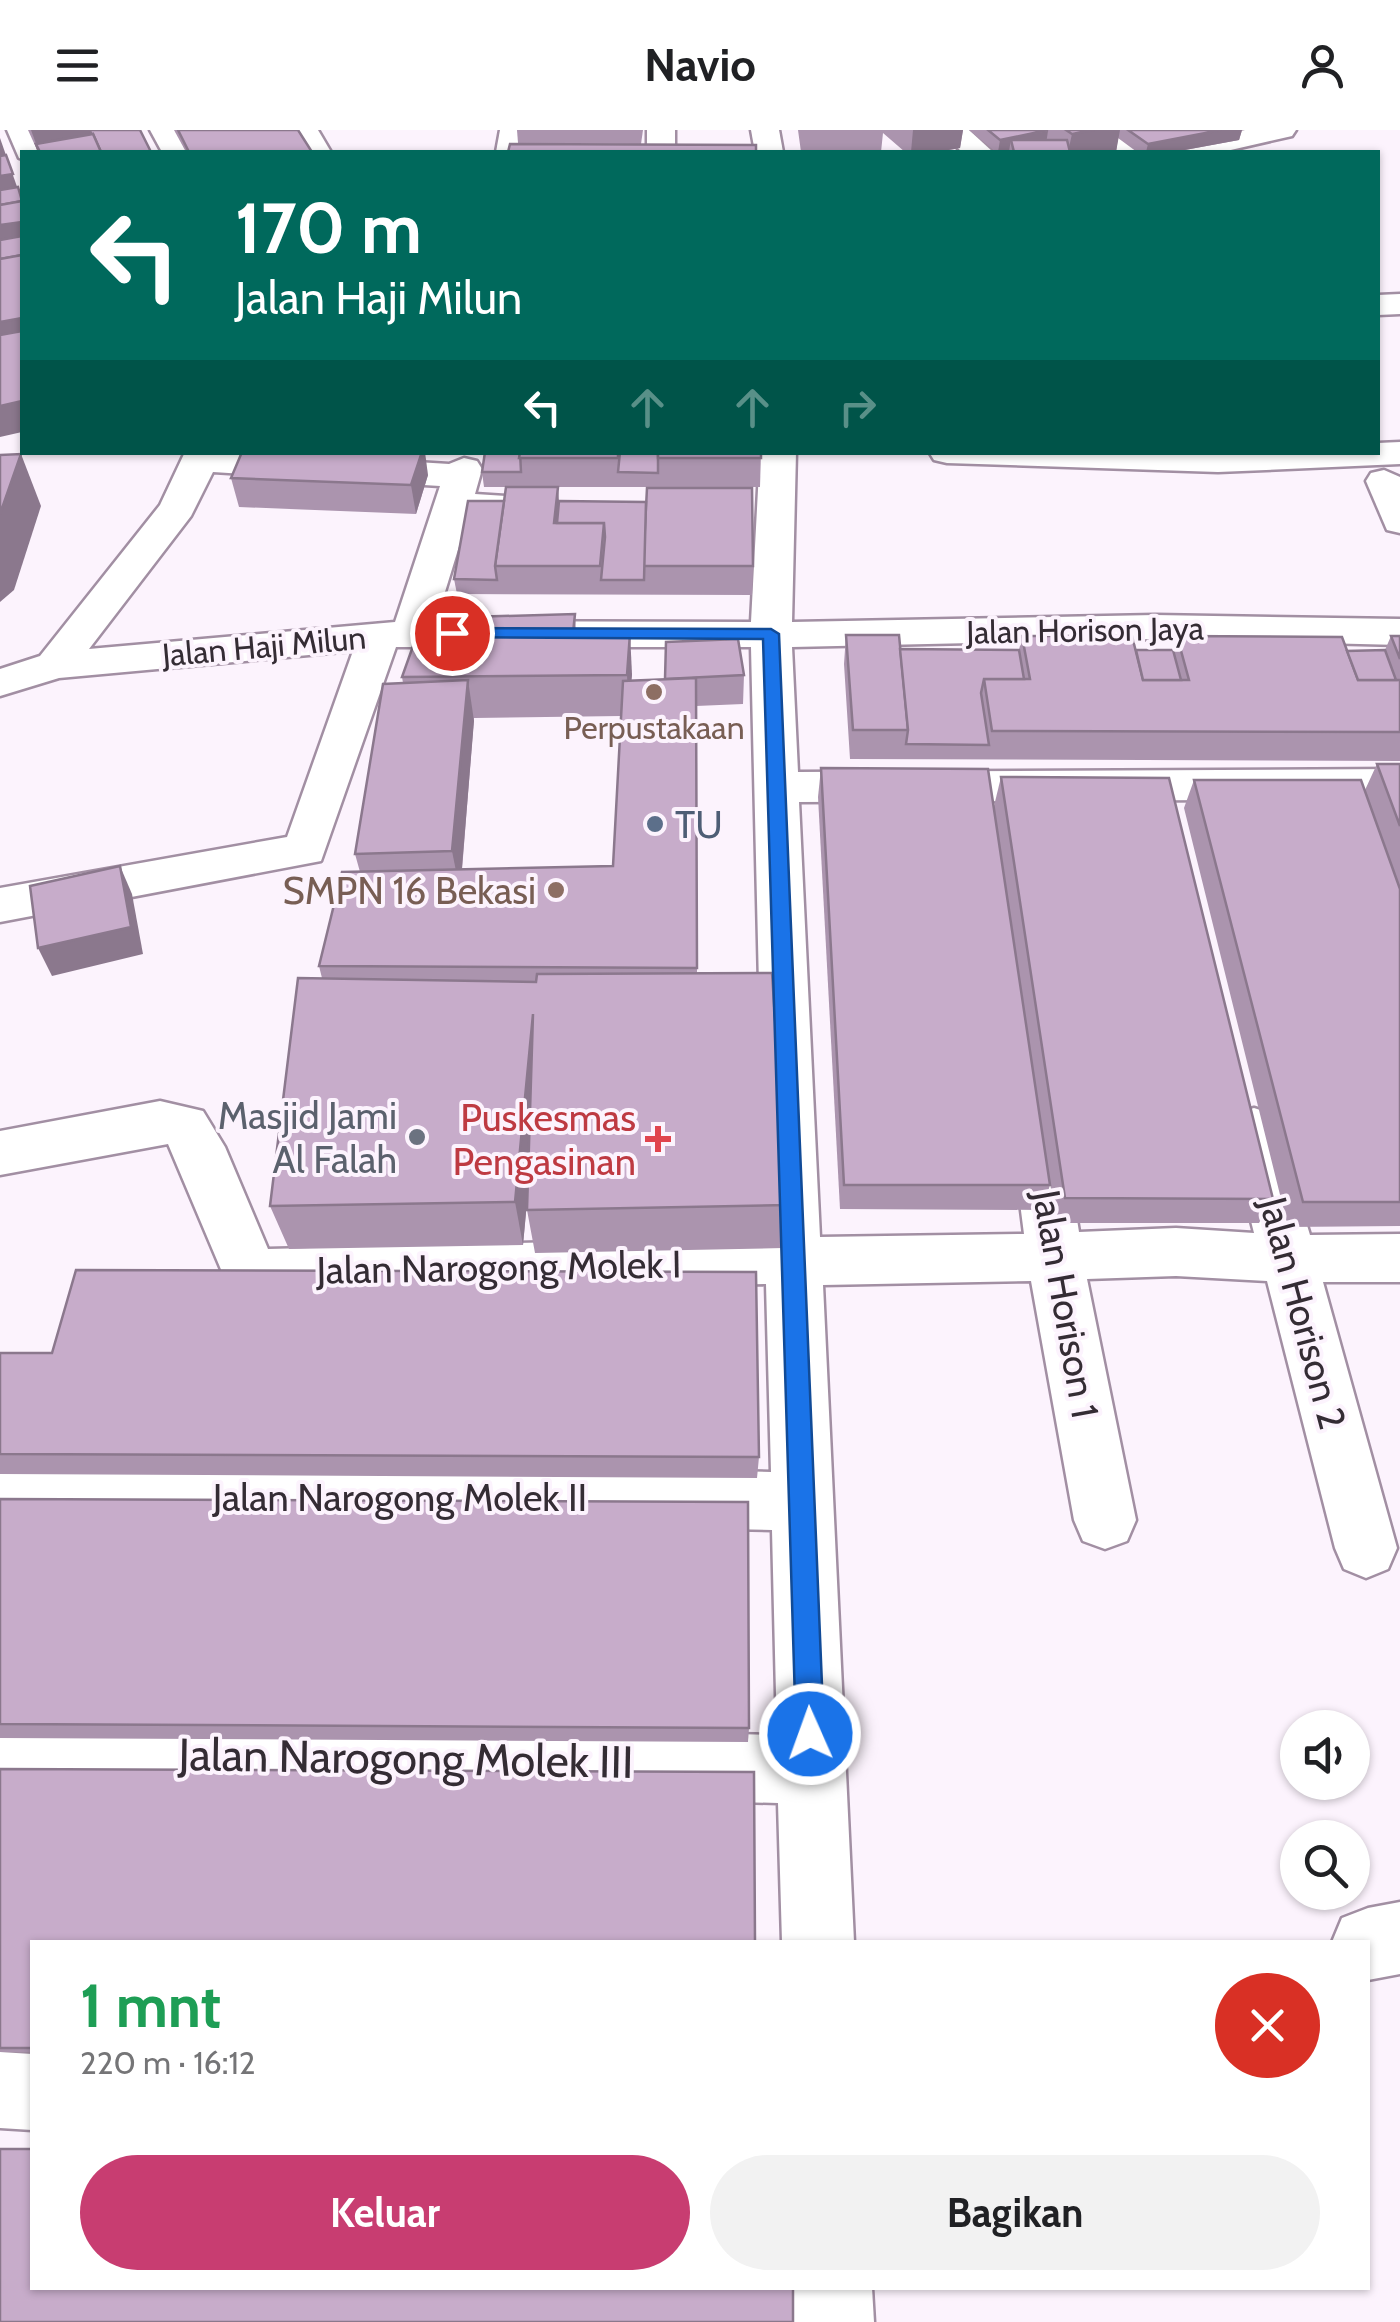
<!DOCTYPE html>
<html lang="id">
<meta charset="utf-8">
<style>
body{margin:0;font-family:Cabin,sans-serif;background:#f2f2f2;color:#202124;height:100vh;display:flex;flex-direction:column;font-size:38px;white-space:nowrap}
*{box-sizing:border-box;margin:0}
p{font-size:32px;color:#757577}
.icon{flex:none;width:55px;height:55px;fill:none;stroke:currentColor;stroke-width:2;stroke-linecap:round;stroke-linejoin:round}
.map{position:relative;flex:1;overflow:hidden}
.side{position:absolute;left:30px;top:1810px;width:1340px;height:350px;display:flex;flex-direction:column;background:#fff;border-radius:0px;box-shadow:0 2px 8px #0004}
.side>*{flex:none}
.banner{position:absolute;left:20px;top:20px;width:1360px;height:305px;border-radius:0px;box-shadow:0 2px 8px #0004;background:#00695c;color:#fff;overflow:hidden}
.tools{position:absolute;left:1280px;top:1580px;display:grid;gap:20px}
.tools a{display:grid;place-items:center;width:90px;height:90px;border-radius:50%;background:#fff;box-shadow:0 2px 8px #0004;font-size:50px}
.pin{position:absolute;display:grid;place-items:center;width:85px;height:85px;color:#fff;margin:-42px;border:5px solid #fff;border-radius:50%;box-shadow:0 2px 10px #0007}
.me{position:absolute;width:110px;margin:-55px;rotate:358deg;stroke-linejoin:round;filter:drop-shadow(0 0 8px #0008)}
.turn{display:flex;align-items:center;gap:35px;height:210px;padding:0 50px;font-size:45px}
.turn .icon{width:130px;height:130px;stroke-width:2.5}
.turn b{display:block;font-size:70px;line-height:85px}
.lanes{display:flex;align-items:center;height:95px;padding:0 50px;background:#0003;justify-content:center;gap:50px;direction:ltr}
.lanes .off{opacity:.35}
.round{display:grid;place-items:center;flex:none;width:105px;height:105px;border-radius:52px;background:#f2f2f2}
.overview{display:flex;align-items:center;justify-content:space-between;height:170px;padding:0 50px}
h1{font-size:60px;font-weight:700;line-height:75px;color:#1e9e55}
.primary-button{display:flex;gap:20px;margin-top:auto;padding:20px 50px}
.primary-button a{flex:1;height:115px;border-radius:60px;background:#c83d71;color:#fff;font-size:40px;font-weight:700;line-height:115px;text-align:center}
.primary-button a+a{background:#f2f2f2;color:#202124}
header{display:flex;justify-content:space-between;align-items:center;height:130px;padding:0 50px;background:#fff;font-size:45px;font-weight:700}
.map>svg:first-child{display:block}
.lines{fill:none;stroke-linecap:round;stroke-linejoin:round}
.minor-casing{stroke:#a28fa3;stroke-width:5}
.minor{fill:#fff;fill-rule:evenodd}
.wall{fill:#ab94ae;fill-rule:evenodd}
.shaded-wall{fill:#8b788d}
.building{fill:#c7acca;stroke:#8b788d;stroke-width:2.5}
.route{fill:#1a73e8;stroke:#114b97;stroke-width:2.5}
.education-dot{fill:#8d6e63;stroke:#fcf3fd;stroke-width:4}
.service-dot{fill:#5c6f8a;stroke:#fcf3fd;stroke-width:4}
.worship-dot{fill:#6b7280;stroke:#fcf3fd;stroke-width:4}
.health-dot{fill:#e0444e;stroke:#fcf3fd;stroke-width:4}
.labels{text-anchor:middle;dominant-baseline:central;stroke-width:8;stroke-linejoin:round;paint-order:stroke}
.far-street-label{font-size:32px;fill:#342c34;stroke:#fcf3fd}
.far-education-label{font-size:32px;fill:#785e54;stroke:#fcf3fd}
.service-label{font-size:38px;fill:#4e5e75;stroke:#fcf3fd;text-anchor:start}
.education-label{font-size:38px;fill:#785e54;stroke:#fcf3fd;text-anchor:end}
.worship-label{font-size:38px;fill:#5b616d;stroke:#fcf3fd;text-anchor:end}
.health-label{font-size:38px;fill:#be3a42;stroke:#fcf3fd;text-anchor:end}
.street-label{font-size:38px;fill:#342c34;stroke:#fcf3fd}
.near-street-label{font-size:45px;fill:#342c34;stroke:#fcf3fd}
</style>
<header><svg class="icon" aria-label="menu" viewBox="0 0 24 24"><path d="M4 6h16M4 12h16M4 18h16"/></svg>Navio<svg class="icon" aria-label="person" viewBox="0 0 24 24"><circle cx="12" cy="8" r="4"/><path d="M4 21q1-7 8-7t8 7"/></svg></header>
<div class="map">
<svg width="1400" height="2192" viewBox="0 0 1400 2192">
<rect width="100%" height="100%" fill="#fcf3fd"/>
<g class="lines">
<g class="minor-casing">
<g id="minor">
<polygon points="7,0 35,0 43,22 22,22 22,29 19,28"/>
<polygon points="150,0 178,0 190,22 162,22"/>
<polygon points="290,0 318,0 331,22 303,22"/>
<polygon points="500,0 528,0 524,22 496,22"/>
<rect x="647" y="0" width="28" height="22"/>
<polygon points="751,0 779,0 783,22 755,22"/>
<polygon points="938,0 969,0 993,22 962,22"/>
<polygon points="1087,0 1119,0 1145,22 1113,22"/>
<polygon points="1245,0 1296,0 1292,6 1222,22 1173,22 1177,16"/>
<polygon points="1400,164 1400,184 1378,185 1378,165"/>
<polygon points="1400,312 1400,334 1218,342 947,333 934,330 929,322 1378,322 1378,313"/>
<path d="M 185,322 L 256,322 L 449,334 L 464,328 L 477,331 L 482,339 L 475,364 L 553,369 L 559,377 L 553,385 L 540,388 L 468,387 L 436,491 L 751,492 L 760,322 L 796,322 L 792,492 L 1155,485 L 1400,489 L 1400,515 L 1155,509 L 792,517 L 798,642 L 1400,639 L 1400,669 L 799,672 L 820,1107 L 1024,1104 L 1010,995 L 1017,980 L 1036,974 L 1055,980 L 1062,995 L 1079,1102 L 1176,1098 L 1254,1103 L 1228,999 L 1235,984 L 1254,978 L 1273,984 L 1310,1105 L 1400,1104 L 1400,1152 L 1323,1152 L 1397,1418 L 1388,1439 L 1366,1448 L 1344,1439 L 1335,1418 L 1267,1151 L 1176,1146 L 1087,1149 L 1136,1390 L 1127,1411 L 1105,1419 L 1083,1411 L 1074,1390 L 1031,1151 L 823,1155 L 854,1812 L 782,1812 L 778,1673 L 130,1656 L 0,1663 L 0,1595 L 130,1588 L 777,1605 L 772,1400 L 434,1393 L 0,1398 L 0,1340 L 434,1335 L 771,1342 L 766,1154 L 268,1167 L 228,1156 L 168,1014 L 0,1045 L 0,1001 L 160,971 L 203,981 L 225,1017 L 268,1119 L 765,1107 L 751,517 L 396,517 L 321,731 L 0,792 L 0,758 L 287,707 L 353,521 L 59,548 L 0,566 L 0,539 L 40,526 L 160,375 ZM 213,342 L 440,356 L 395,492 L 89,519 L 191,386 Z"/>
<polygon points="1384,340 1400,347 1400,403 1387,400 1366,351 1371,343"/>
<polygon points="1400,1772 1400,1844 1368,1850 1368,1812 1332,1812 1342,1788 1368,1778"/>
<polygon points="0,1922 32,1924 32,2000 0,1998"/>
<polygon points="792,2158 872,2158 874,2192 792,2192"/>
</g>
</g>
<use href="#minor" class="minor"/>
</g>
<g class="wall">
<polygon points="28,0 140,0 151,22 38,22"/>
<polygon points="174,0 298,0 312,22 186,22"/>
<polygon points="517,0 643,0 641,14 518,13"/>
<polygon points="798,0 963,0 960,18 937,22 905,22 883,3 881,22 801,22"/>
<polygon points="969,0 1242,0 1239,10 1174,22 1137,22 1118,8 1116,22 996,22"/>
<polygon points="485,322 761,322 760,357 484,357 482,342"/>
<polygon points="428,345 416,384 239,377 231,348"/>
<polygon points="559,371 753,436 752,465 457,464 454,449"/>
<path d="M 575,484 L 576,503 L 632,544 L 631,551 L 744,545 L 743,574 L 696,576 L 697,844 L 787,1075 L 783,1118 L 535,1123 L 527,1080 L 527,1071 L 523,1115 L 289,1119 L 270,1076 L 322,848 L 319,836 L 360,742 L 355,724 L 403,553 L 402,547 L 427,502 ZM 621,586 L 613,736 L 462,740 L 474,588 Z"/>
<polygon points="846,505 900,519 1019,520 1022,506 1136,520 1173,520 1177,506 1347,521 1385,520 1391,506 1400,506 1400,631 850,629 844,534"/>
<polygon points="1377,634 1400,634 1400,1096 1288,1097 1184,678 1194,650 1365,660"/>
<polygon points="821,638 1050,1055 1042,1080 840,1079 818,667"/>
<polygon points="1001,647 1273,1069 1259,1093 1056,1093 994,676"/>
<polygon points="0,1223 759,1327 757,1348 0,1344"/>
<polygon points="0,1369 749,1598 748,1612 0,1608"/>
<polygon points="0,1639 32,1812 32,1922 0,1922"/>
</g>
<g class="shaded-wall">
<polygon points="31,0 90,0 95,18 39,22"/>
<polygon points="913,0 963,0 960,18 937,22 911,22"/>
<polygon points="1066,0 1120,0 1116,22 1068,22 1072,4"/>
<polygon points="1221,0 1242,0 1239,10 1174,22 1146,22 1148,14"/>
<polygon points="1048,1 1046,14 1011,10 1009,21 998,22 1000,10"/>
<polygon points="0,8 22,71 0,75"/>
<polygon points="22,85 22,121 0,125 0,89"/>
<polygon points="22,188 22,219 0,223 0,192"/>
<polygon points="22,271 22,302 0,307 0,276"/>
<polygon points="422,322 425,322 428,345 416,384 411,355"/>
<polygon points="21,324 41,376 14,460 0,472 0,384"/>
<polygon points="558,357 560,386 558,407 554,393"/>
<polygon points="630,503 632,544 629,586 627,545"/>
<polygon points="468,550 474,591 460,761 452,721"/>
<polygon points="120,736 132,764 143,824 52,846 38,818"/>
<polygon points="533,884 540,932 523,1115 515,1072"/>
</g>
<g class="building">
<polygon points="90,0 140,0 151,22 101,22 93,4 36,14 39,22 36,14 91,4"/>
<polygon points="178,0 298,0 312,22 189,22"/>
<polygon points="988,0 1048,0 1000,10"/>
<polygon points="1066,0 1094,0 1072,4"/>
<polygon points="1128,0 1221,0 1148,14"/>
<polygon points="93,4 101,22 40,22 36,14"/>
<polygon points="1011,10 1067,10 1070,22 1014,22"/>
<polygon points="510,14 756,15 756,22 508,22"/>
<polygon points="6,25 13,44 0,46 0,26"/>
<polygon points="18,57 22,71 0,75 0,60"/>
<polygon points="22,71 22,92 0,95 0,75"/>
<polygon points="22,106 22,125 0,129 0,110"/>
<polygon points="22,125 22,188 0,192 0,129"/>
<polygon points="22,201 22,271 0,276 0,205"/>
<polygon points="242,322 422,322 411,355 231,348"/>
<polygon points="485,322 520,322 521,342 482,342"/>
<polygon points="520,322 618,322 618,328 519,328"/>
<polygon points="620,322 658,322 658,343 618,342"/>
<rect x="658" y="322" width="103" height="6"/>
<polygon points="21,324 0,384 0,325"/>
<polygon points="506,357 558,357 554,393 604,393 600,436 495,436"/>
<polygon points="647,358 752,358 753,436 643,436"/>
<polygon points="468,371 504,371 495,436 497,450 454,449"/>
<polygon points="559,371 646,372 644,450 601,450 605,407 604,393 557,393"/>
<polygon points="575,484 573,503 427,502 434,488"/>
<polygon points="418,502 630,503 627,545 402,547"/>
<polygon points="846,505 899,505 908,600 853,600"/>
<polygon points="1022,506 1132,506 1143,550 1189,550 1177,506 1342,507 1358,550 1400,550 1400,602 992,601 984,549 1030,549"/>
<polygon points="1391,506 1400,506 1400,529"/>
<polygon points="738,509 744,545 665,549 666,512"/>
<polygon points="900,519 1019,520 1024,549 984,549 981,563 989,615 906,614 908,600"/>
<polygon points="1136,520 1173,520 1181,550 1143,550"/>
<polygon points="1385,520 1396,550 1358,550 1347,521"/>
<polygon points="696,548 697,838 319,836 342,742 613,736 623,551"/>
<polygon points="468,550 452,721 355,724 383,554"/>
<polygon points="1377,634 1400,634 1400,696"/>
<polygon points="821,638 988,639 1050,1055 844,1055"/>
<polygon points="1001,647 1169,648 1273,1069 1065,1068"/>
<polygon points="1194,650 1361,650 1400,759 1400,1072 1303,1072"/>
<polygon points="120,736 131,797 38,818 30,756"/>
<polygon points="772,843 787,1075 527,1080 533,884 515,1072 270,1076 298,848 536,852 537,844"/>
<polygon points="76,1140 756,1142 759,1327 0,1324 0,1223 52,1223"/>
<polygon points="0,1369 748,1372 749,1598 0,1594"/>
<polygon points="0,1639 754,1642 755,1812 32,1812 32,1918 0,1918"/>
<polygon points="0,2019 32,2019 32,2158 793,2158 793,2192 0,2192"/>
</g>
<polygon class="route" points="452,498 771,499 779,504 824,1604 820,1613 810,1617 800,1613 796,1604 763,509 446,507 446,499"/>
<g class="education-dot">
<circle cx="654" cy="562" r="10"/>
<circle cx="556" cy="760" r="10"/>
</g>
<circle class="service-dot" cx="655" cy="694" r="10"/>
<circle class="worship-dot" cx="417" cy="1007" r="10"/>
<path class="health-dot" d="M653 994h10v10h10v10h-10v10h-10v-10h-10v-10h10z"/>
<g class="labels">
<g class="far-street-label">
<text transform="translate(1085 500) rotate(-1)">Jalan Horison Jaya</text>
<text transform="translate(264 516) rotate(-5)">Jalan Haji Milun</text>
</g>
<g class="far-education-label">
<text x="654" y="597">Perpustakaan</text>
</g>
<g class="service-label">
<text x="675" y="694">TU</text>
</g>
<g class="education-label">
<text x="536" y="760">SMPN 16 Bekasi</text>
</g>
<g class="worship-label">
<text x="397" y="985">Masjid Jami<tspan x="397" dy="44">Al Falah</tspan></text>
</g>
<g class="health-label">
<text x="636" y="987">Puskesmas<tspan x="636" dy="44">Pengasinan</tspan></text>
</g>
<g class="street-label">
<text transform="translate(499 1137) rotate(-1)">Jalan Narogong Molek I</text>
<text transform="translate(1066 1174) rotate(80)">Jalan Horison 1</text>
<text transform="translate(1303 1183) rotate(75)">Jalan Horison 2</text>
<text x="400" y="1367">Jalan Narogong Molek II</text>
</g>
<g class="near-street-label">
<text transform="translate(406 1628) rotate(1)">Jalan Narogong Molek III</text>
</g>
</g>
</svg>
<div class="tools">
<a><svg class="icon" aria-label="sound" viewBox="0 0 24 24"><path d="M4 9h4l5-4v14l-5-4H4zM17 9q2 3 0 6"/></svg></a>
<a><svg class="icon" aria-label="search" viewBox="0 0 24 24"><circle cx="10" cy="10" r="6"/><path d="M15 15l6 6"/></svg></a>
</div>
<div class="pin" style="left:452px;top:503px;background:#d93025"><svg class="icon" aria-label="arrive" viewBox="0 0 24 24"><path d="M6 21V4h12l-3 4 3 4H6"/></svg></div>
<svg class="me" style="left:810px;top:1604px" viewBox="-20 -20 40 40"><circle r="17" fill="#1a73e8" stroke="#fff" stroke-width="3"/><path d="M0-11L8 9 0 5-8 9z" fill="#fff"/></svg>
<div class="banner">
<div class="turn"><svg class="icon" aria-label="left" viewBox="0 0 24 24"><path d="M17 20v-9H6M10 6l-5 5 5 5"/></svg><div><b>170 m</b>Jalan Haji Milun</div></div>
<div class="lanes"><svg class="icon" aria-label="left" viewBox="0 0 24 24"><path d="M17 20v-9H6M10 6l-5 5 5 5"/></svg><svg class="icon off" aria-label="ahead" viewBox="0 0 24 24"><path d="M12 20V5M6 11l6-6 6 6"/></svg><svg class="icon off" aria-label="ahead" viewBox="0 0 24 24"><path d="M12 20V5M6 11l6-6 6 6"/></svg><svg class="icon off" aria-label="right" viewBox="0 0 24 24"><path d="M7 20v-9h11M14 6l5 5-5 5"/></svg></div>
</div>
<section class="side">
<div class="overview"><div><h1>1 mnt</h1><p>220 m · 16:12</p></div><a class="round" style="background:#d93025;color:#fff"><svg class="icon" aria-label="close" viewBox="0 0 24 24"><path d="M6 6l12 12M18 6L6 18"/></svg></a></div>
<div class="primary-button"><a>Keluar</a><a>Bagikan</a></div>
</section>
</div>
